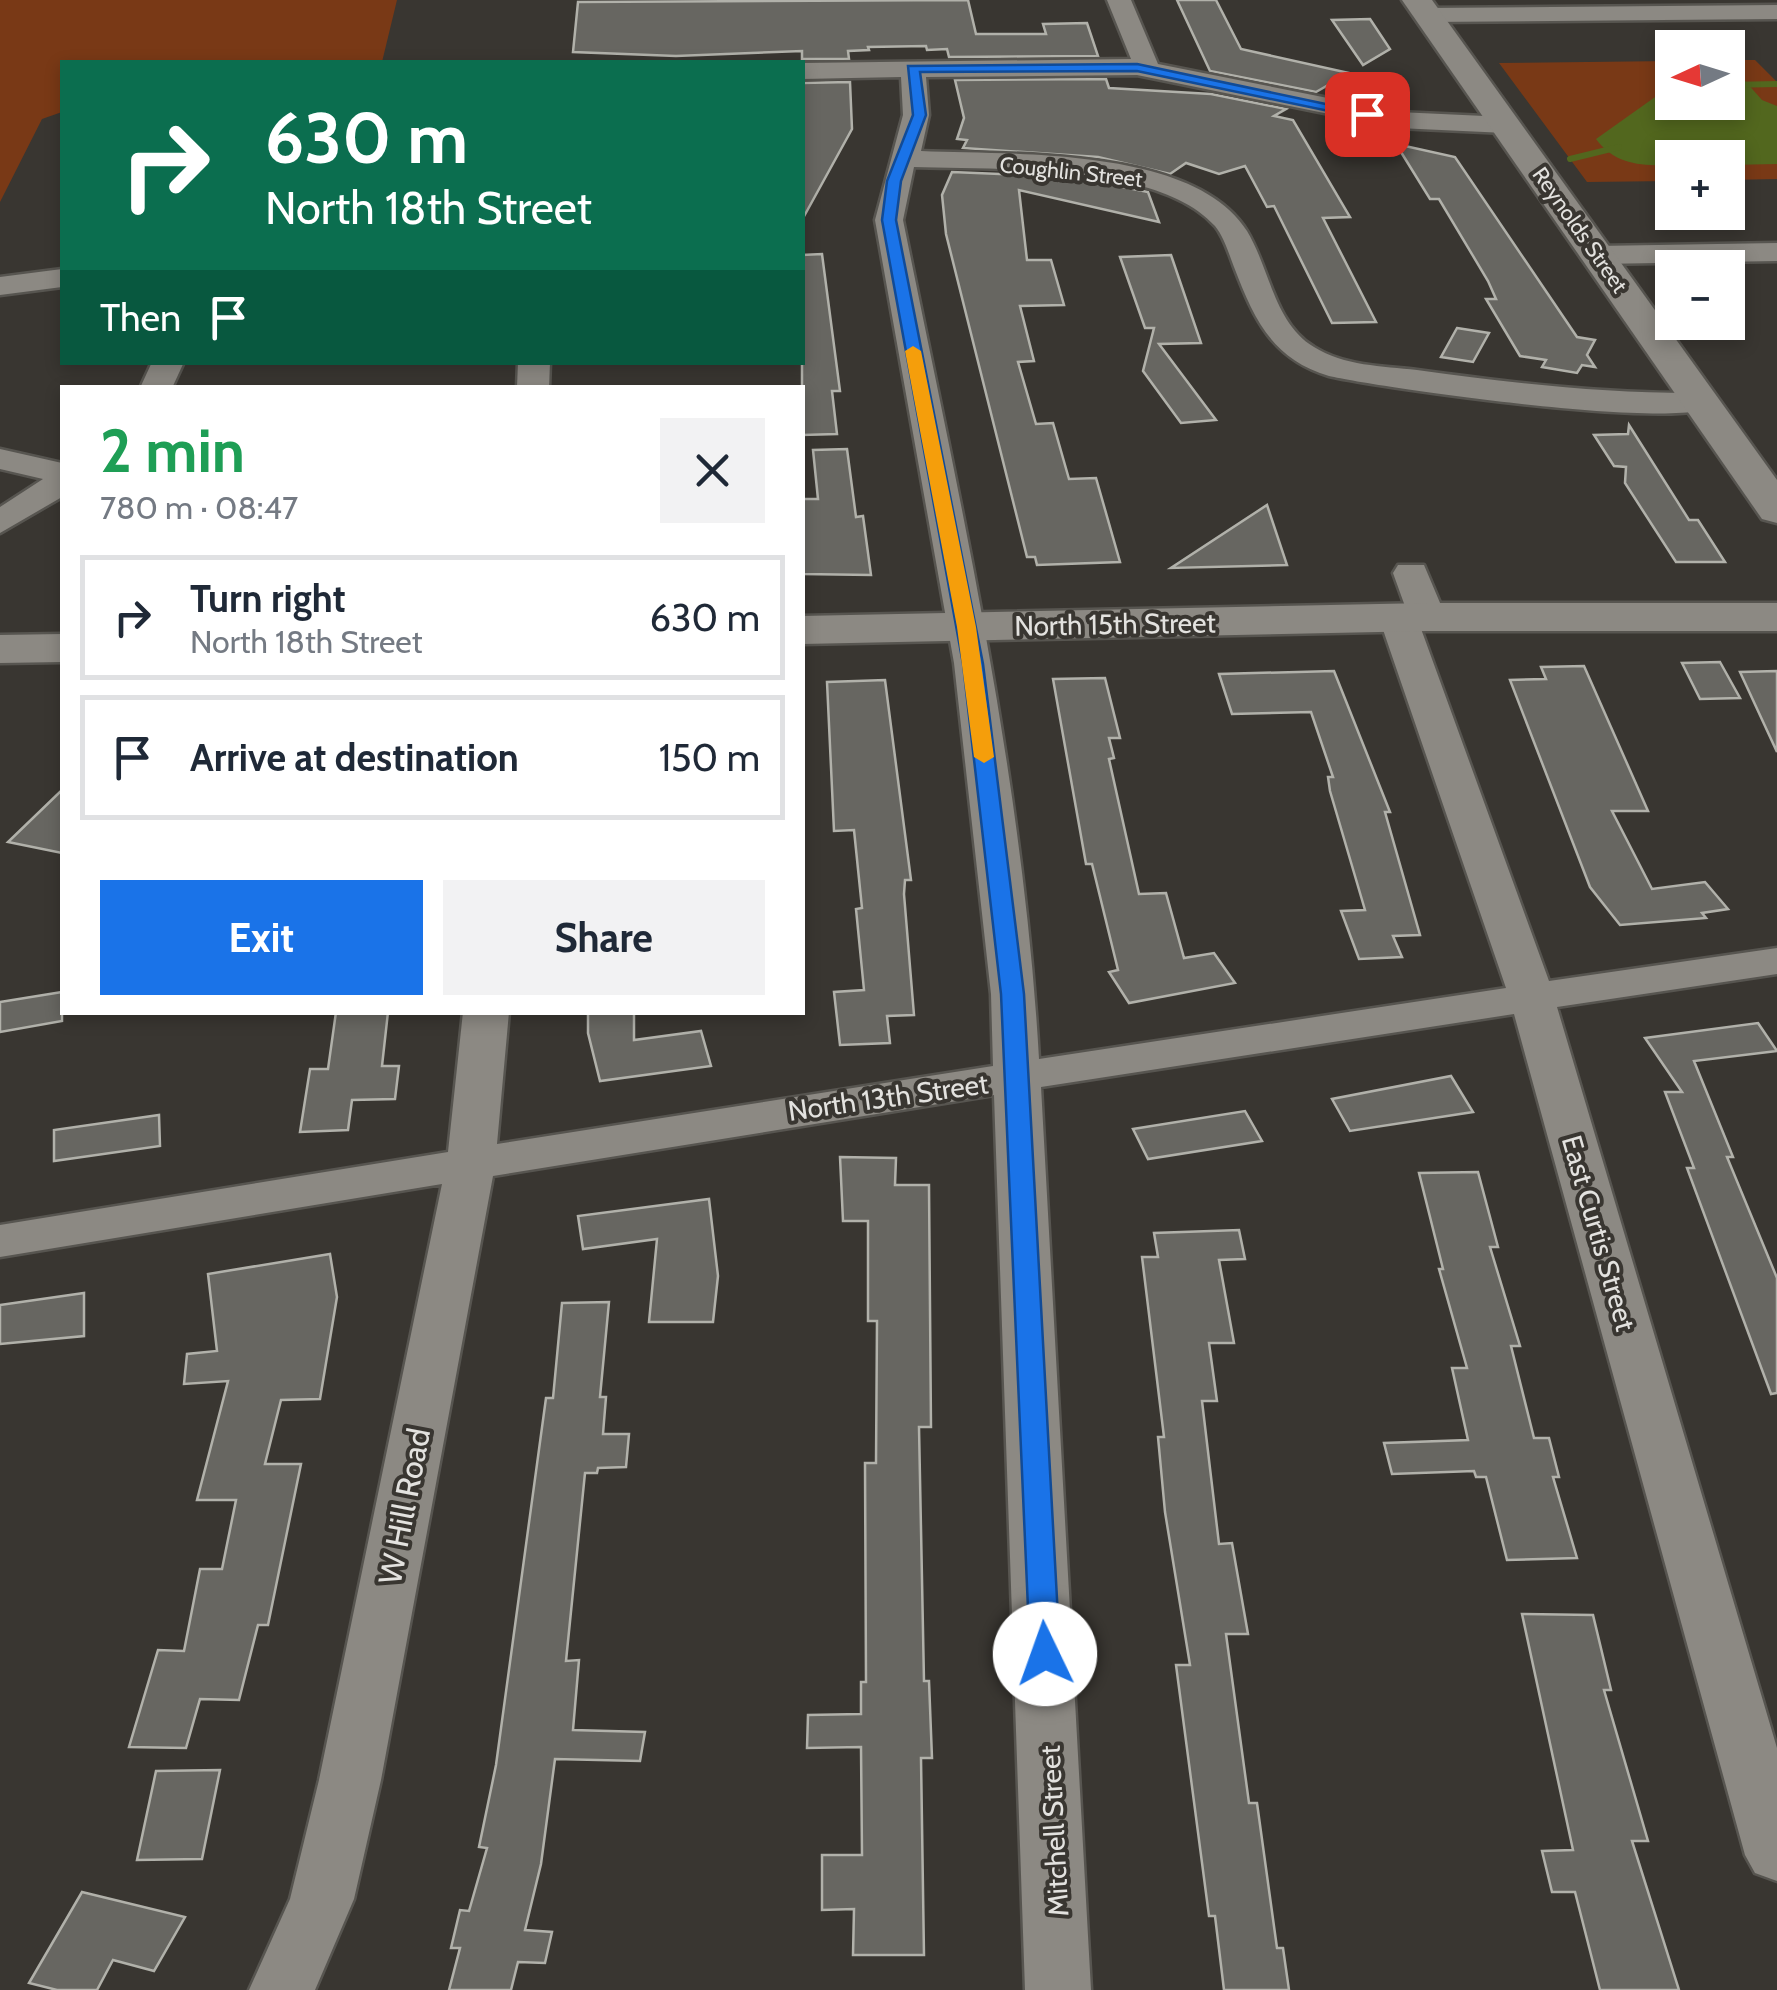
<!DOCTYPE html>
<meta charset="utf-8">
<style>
body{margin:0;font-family:Cabin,sans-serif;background:#f2f2f3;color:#1f2937;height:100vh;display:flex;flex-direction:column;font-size:38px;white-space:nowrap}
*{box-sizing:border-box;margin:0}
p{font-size:32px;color:#747a83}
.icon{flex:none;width:55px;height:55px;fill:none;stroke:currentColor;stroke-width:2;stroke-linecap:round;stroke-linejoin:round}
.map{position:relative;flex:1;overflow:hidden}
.details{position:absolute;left:60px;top:385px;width:745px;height:630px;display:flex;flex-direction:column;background:#fff;border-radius:0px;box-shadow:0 5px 15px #0003}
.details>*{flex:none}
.guide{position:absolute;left:60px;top:60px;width:745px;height:305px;border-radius:0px;box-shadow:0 5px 15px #0003;background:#0b6e4f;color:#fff;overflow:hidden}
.needle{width:65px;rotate:266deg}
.controls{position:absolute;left:1655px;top:30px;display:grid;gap:20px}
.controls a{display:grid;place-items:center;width:90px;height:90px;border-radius:0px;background:#fff;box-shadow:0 5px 15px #0003;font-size:50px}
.pin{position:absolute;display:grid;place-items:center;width:85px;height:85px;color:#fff;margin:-42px;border-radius:20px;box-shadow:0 5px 15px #0006}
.me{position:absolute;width:110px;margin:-55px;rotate:357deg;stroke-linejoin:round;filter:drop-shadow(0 0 8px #0008)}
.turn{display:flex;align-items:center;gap:35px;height:210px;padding:0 40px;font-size:45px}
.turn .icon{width:130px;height:130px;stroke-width:2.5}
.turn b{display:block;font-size:70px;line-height:85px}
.then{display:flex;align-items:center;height:95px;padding:0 40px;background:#0003;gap:20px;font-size:38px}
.round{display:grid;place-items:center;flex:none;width:105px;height:105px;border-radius:0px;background:#f2f2f3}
.headline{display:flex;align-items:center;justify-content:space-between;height:170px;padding:0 40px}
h1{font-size:60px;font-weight:800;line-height:75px;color:#1e9e55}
.cta{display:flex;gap:20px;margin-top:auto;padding:20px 40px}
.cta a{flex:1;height:115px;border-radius:0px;background:#1a73e8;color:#fff;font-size:40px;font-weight:800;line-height:115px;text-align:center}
.cta a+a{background:#f2f2f3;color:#1f2937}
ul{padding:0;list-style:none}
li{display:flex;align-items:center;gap:30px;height:125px;margin:0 20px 15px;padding:0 20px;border:5px solid #e0e1e3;border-radius:0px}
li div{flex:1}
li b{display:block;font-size:38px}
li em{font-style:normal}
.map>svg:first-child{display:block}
.green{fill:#793916}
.water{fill:#52671e}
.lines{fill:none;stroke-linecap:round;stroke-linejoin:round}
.stream{stroke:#52671e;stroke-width:6}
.building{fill:#676661;stroke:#b1b1aa;stroke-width:2.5}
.street-casing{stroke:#575550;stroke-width:5}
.secondary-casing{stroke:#575550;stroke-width:5}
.street{fill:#8c8983;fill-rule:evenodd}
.secondary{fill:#8c8983;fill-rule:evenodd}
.route{fill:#1a73e8;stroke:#114b97;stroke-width:2.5}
.slow{fill:#f59e0b}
.labels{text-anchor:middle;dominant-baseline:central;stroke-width:8;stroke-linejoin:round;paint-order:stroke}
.far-street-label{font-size:22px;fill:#e3e2df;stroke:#393631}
.street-label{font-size:28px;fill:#e3e2df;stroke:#393631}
.near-street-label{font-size:32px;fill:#e3e2df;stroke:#393631}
</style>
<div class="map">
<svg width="1777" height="1990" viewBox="0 0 1777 1990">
<rect width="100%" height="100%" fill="#393631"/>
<g class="green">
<polygon points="0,0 397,0 382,62 62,62 62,112 42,119 0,202"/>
<polygon points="1728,60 1755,60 1777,82 1777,179 1728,180 1728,158 1672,158 1672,181 1587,182 1499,63 1672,61 1672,102 1728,102"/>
</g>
<path class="water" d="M 1738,73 L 1762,100 L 1777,106 L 1777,164 L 1728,165 L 1728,158 L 1672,158 L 1672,165 C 1642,166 1615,165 1596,139 L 1672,85 L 1672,102 L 1728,102 L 1728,74 Z"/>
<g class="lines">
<g class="stream">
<polyline points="1728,85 1777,84"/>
<polyline points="1570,159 1619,147"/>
</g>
</g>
<g class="building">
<polygon points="968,0 976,34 1046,34 1043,24 1087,23 1098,56 949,57 947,49 927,50 926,46 868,47 869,50 848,51 849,59 802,59 802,51 676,56 573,52 578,2"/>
<polygon points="1177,0 1216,0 1241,49 1349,73 1316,92 1210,71"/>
<polygon points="1370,19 1390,49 1363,65 1332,20"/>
<polygon points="1106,79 1109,88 1211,94 1286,109 1274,116 1293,120 1350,217 1323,218 1376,322 1332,323 1274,206 1267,207 1245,166 1219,174 1186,163 1170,174 1098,157 963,148 967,140 957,139 964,118 955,80"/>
<polygon points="850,82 852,129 802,220 802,83"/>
<polygon points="1396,144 1455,157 1577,337 1595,340 1587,355 1595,367 1582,365 1577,373 1542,367 1546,360 1520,356 1486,299 1496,299 1488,281 1439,199 1430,199"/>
<polygon points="952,172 1073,177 1148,192 1159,222 1019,190 1027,260 1051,260 1064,305 1020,306 1034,361 1018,362 1036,424 1053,423 1069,479 1096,478 1120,562 1037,565 1035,557 1027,557 946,234 942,195"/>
<polygon points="822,254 840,391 832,391 837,434 802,435 802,255"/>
<polygon points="1171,255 1201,343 1159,344 1216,420 1181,423 1143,371 1154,328 1145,328 1120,257"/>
<polygon points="1457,328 1489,333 1473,362 1441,357"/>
<polygon points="1629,425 1689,520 1698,520 1725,562 1676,562 1625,483 1626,467 1614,466 1594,435 1628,434"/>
<polygon points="847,449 856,517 863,516 871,575 802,574 802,499 818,499 813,450"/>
<polygon points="1267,505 1287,565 1171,568"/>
<polygon points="1720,662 1740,698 1700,699 1682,663"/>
<polygon points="1584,666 1648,811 1612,811 1652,889 1705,882 1728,909 1702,913 1706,918 1620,925 1590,887 1510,680 1546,679 1541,667"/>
<polygon points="1334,671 1390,812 1385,812 1420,935 1393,936 1402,957 1359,959 1341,911 1365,910 1330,791 1328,777 1333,777 1311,712 1232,714 1219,674"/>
<polygon points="1777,671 1777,752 1740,672"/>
<polygon points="1105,678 1120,738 1109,738 1114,758 1109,759 1139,894 1166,893 1184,958 1214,953 1235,983 1129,1003 1109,972 1118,970 1092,864 1086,864 1053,679"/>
<polygon points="885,680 911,880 905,880 904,894 914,1015 887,1016 890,1043 840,1045 834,992 864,990 856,909 862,908 854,830 834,831 827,682"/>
<polygon points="62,790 62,853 8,842"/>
<polygon points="62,992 62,1021 0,1032 0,1002"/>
<polygon points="336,1012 388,1012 382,1066 399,1066 395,1099 352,1100 348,1130 300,1132 310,1069 328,1069"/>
<polygon points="588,1012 634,1012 634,1040 701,1031 711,1066 600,1081 588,1033"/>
<polygon points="1758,1023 1777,1051 1694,1061 1733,1157 1727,1157 1777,1278 1777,1393 1771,1394 1687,1168 1694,1168 1665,1092 1682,1092 1645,1038"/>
<polygon points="1451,1076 1473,1112 1350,1131 1332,1099"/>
<polygon points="1245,1111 1262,1141 1148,1159 1133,1129"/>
<polygon points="159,1115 160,1146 54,1161 54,1130"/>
<polygon points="840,1157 896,1158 895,1185 929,1185 931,1427 919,1427 924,1681 929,1681 932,1758 921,1758 924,1955 853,1955 854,1909 822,1910 822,1855 862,1855 861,1747 807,1748 808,1715 861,1714 861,1682 866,1682 865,1463 876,1463 877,1321 868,1321 868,1221 843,1221"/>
<polygon points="1478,1172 1498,1247 1490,1247 1520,1346 1511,1346 1534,1438 1549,1438 1559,1477 1553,1477 1577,1558 1507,1560 1486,1477 1476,1477 1474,1471 1392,1474 1384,1443 1468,1440 1452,1368 1467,1368 1439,1269 1443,1269 1419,1173"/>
<polygon points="709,1199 718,1276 713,1322 649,1322 657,1239 583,1249 578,1216"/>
<polygon points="1239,1230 1245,1259 1219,1260 1234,1343 1209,1343 1217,1401 1202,1401 1219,1544 1232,1543 1248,1634 1226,1634 1249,1803 1257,1803 1277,1948 1283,1948 1289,1990 1224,1990 1215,1916 1209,1916 1176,1665 1190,1665 1165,1512 1158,1437 1164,1437 1142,1257 1158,1257 1154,1233"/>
<polygon points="330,1254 337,1297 320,1399 281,1400 265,1464 301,1464 268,1625 258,1625 239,1700 200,1699 186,1748 129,1747 158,1650 184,1651 200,1569 222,1569 236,1500 197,1500 228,1381 184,1384 187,1354 217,1351 208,1274"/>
<polygon points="84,1293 84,1336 0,1344 0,1305"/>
<polygon points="609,1302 600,1397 606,1397 603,1434 629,1434 626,1467 598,1468 597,1473 585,1473 566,1661 579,1660 573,1730 645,1732 640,1761 555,1759 541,1864 525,1930 552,1932 545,1963 518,1962 511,1990 449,1990 460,1948 451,1948 460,1910 469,1911 487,1848 479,1847 496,1765 546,1398 553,1398 562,1303"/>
<polygon points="1522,1614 1593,1615 1611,1690 1604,1690 1648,1841 1632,1841 1679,1990 1600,1990 1575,1892 1552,1892 1542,1851 1573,1850"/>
<polygon points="220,1770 202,1859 137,1860 156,1771"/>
<polygon points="82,1892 185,1917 154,1971 113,1960 97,1990 57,1990 29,1983"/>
</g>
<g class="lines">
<g class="street-casing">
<g id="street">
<path d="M 1107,0 L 1131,0 L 1158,64 L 1398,112 L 1506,117 L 1519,125 L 1506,133 L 1398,128 L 1137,75 L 926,77 L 929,115 L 921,151 C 1011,155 1194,146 1247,231 C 1270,269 1274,323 1314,347 C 1344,366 1382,366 1417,370 C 1512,383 1606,394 1703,393 L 1719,403 C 1698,434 1377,387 1329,376 C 1272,359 1254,319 1234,267 C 1229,254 1224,237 1215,226 C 1158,162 995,170 914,167 L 903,220 C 959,497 1023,776 1039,1059 L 1506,988 L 1379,618 L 1385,610 L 1406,609 L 1393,573 L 1398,565 L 1424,565 L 1446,617 L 1440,625 L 1420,626 L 1549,981 L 1777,948 L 1777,974 L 1557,1007 L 1777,1748 L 1777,1881 L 1755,1873 L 1745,1855 L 1514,1014 L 1041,1087 L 1091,1990 L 1025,1990 L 994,1095 L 493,1176 L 381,1780 L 354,1899 L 315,1990 L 249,1990 L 290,1899 L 319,1780 L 442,1184 L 0,1257 L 0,1225 L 448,1152 L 463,1012 L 509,1012 L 497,1144 L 993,1066 L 991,994 L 954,663 L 875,220 L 903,115 L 901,77 L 802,79 L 802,63 L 1131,59 Z"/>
<polygon points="1777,5 1777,19 1427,22 1415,15 1427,8"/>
<polygon points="1777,243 1777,261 1598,264 1583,255 1598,246"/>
<polygon points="62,269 62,287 0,295 0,277"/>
<polygon points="152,362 184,362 172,388 140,388"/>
<polygon points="518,362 550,362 549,388 517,388"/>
<polygon points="0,449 62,463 62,497 0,533 0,507 43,479 0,469"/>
</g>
</g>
<g class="secondary-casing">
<g id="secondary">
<polygon points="1402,0 1432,0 1777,480 1777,523 1762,519"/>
<polygon points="1427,603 1777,603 1777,631 1427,631 802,644 802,616"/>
<polygon points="62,634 62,662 0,663 0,635"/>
</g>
</g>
<use href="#street" class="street"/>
<use href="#secondary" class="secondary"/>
</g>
<polygon class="route" points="1137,64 1373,114 1367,119 1137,71 920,72 926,115 901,181 896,220 983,664 1024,994 1060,1654 1056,1662 1035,1662 1030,1654 1001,994 963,664 882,220 887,181 913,115 908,66"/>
<polygon class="slow" points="913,346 921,351 976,627 994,757 984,763 974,757 957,627 905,351"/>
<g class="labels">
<g class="far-street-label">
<text transform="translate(1071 172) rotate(6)">Coughlin Street</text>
<text transform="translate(1580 230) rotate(55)">Reynolds Street</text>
</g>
<g class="street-label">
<text transform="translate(1115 624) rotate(-1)">North 15th Street</text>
<text transform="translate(888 1097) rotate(-8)">North 13th Street</text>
<text transform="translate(1599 1233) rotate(74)">East Curtis Street</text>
<text transform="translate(1054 1831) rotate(-93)">Mitchell Street</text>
</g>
<g class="near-street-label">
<text transform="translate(404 1506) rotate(-79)">W Hill Road</text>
</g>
</g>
</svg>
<div class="controls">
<a><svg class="needle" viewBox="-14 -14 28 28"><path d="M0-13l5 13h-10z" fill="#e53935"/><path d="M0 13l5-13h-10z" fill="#747a83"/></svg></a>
<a>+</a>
<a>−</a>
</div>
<div class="pin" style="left:1367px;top:114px;background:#d93025"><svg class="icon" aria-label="arrive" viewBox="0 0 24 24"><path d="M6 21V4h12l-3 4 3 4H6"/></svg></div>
<svg class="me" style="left:1045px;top:1654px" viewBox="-20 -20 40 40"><circle r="19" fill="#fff"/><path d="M0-13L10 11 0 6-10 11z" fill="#1a73e8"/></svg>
<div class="guide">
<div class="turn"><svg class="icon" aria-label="right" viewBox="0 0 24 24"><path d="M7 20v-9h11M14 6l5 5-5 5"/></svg><div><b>630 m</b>North 18th Street</div></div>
<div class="then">Then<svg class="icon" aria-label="arrive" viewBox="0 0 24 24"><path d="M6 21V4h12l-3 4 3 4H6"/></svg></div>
</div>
<section class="details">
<div class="headline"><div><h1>2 min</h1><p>780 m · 08:47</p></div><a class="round"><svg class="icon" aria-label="close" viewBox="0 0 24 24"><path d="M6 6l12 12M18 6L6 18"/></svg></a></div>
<ul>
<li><svg class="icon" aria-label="right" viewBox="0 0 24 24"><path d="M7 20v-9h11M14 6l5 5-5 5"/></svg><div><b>Turn right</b><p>North 18th Street</p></div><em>630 m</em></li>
<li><svg class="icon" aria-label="arrive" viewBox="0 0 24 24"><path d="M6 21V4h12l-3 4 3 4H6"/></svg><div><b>Arrive at destination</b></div><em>150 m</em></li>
</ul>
<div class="cta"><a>Exit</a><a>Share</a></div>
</section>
</div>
